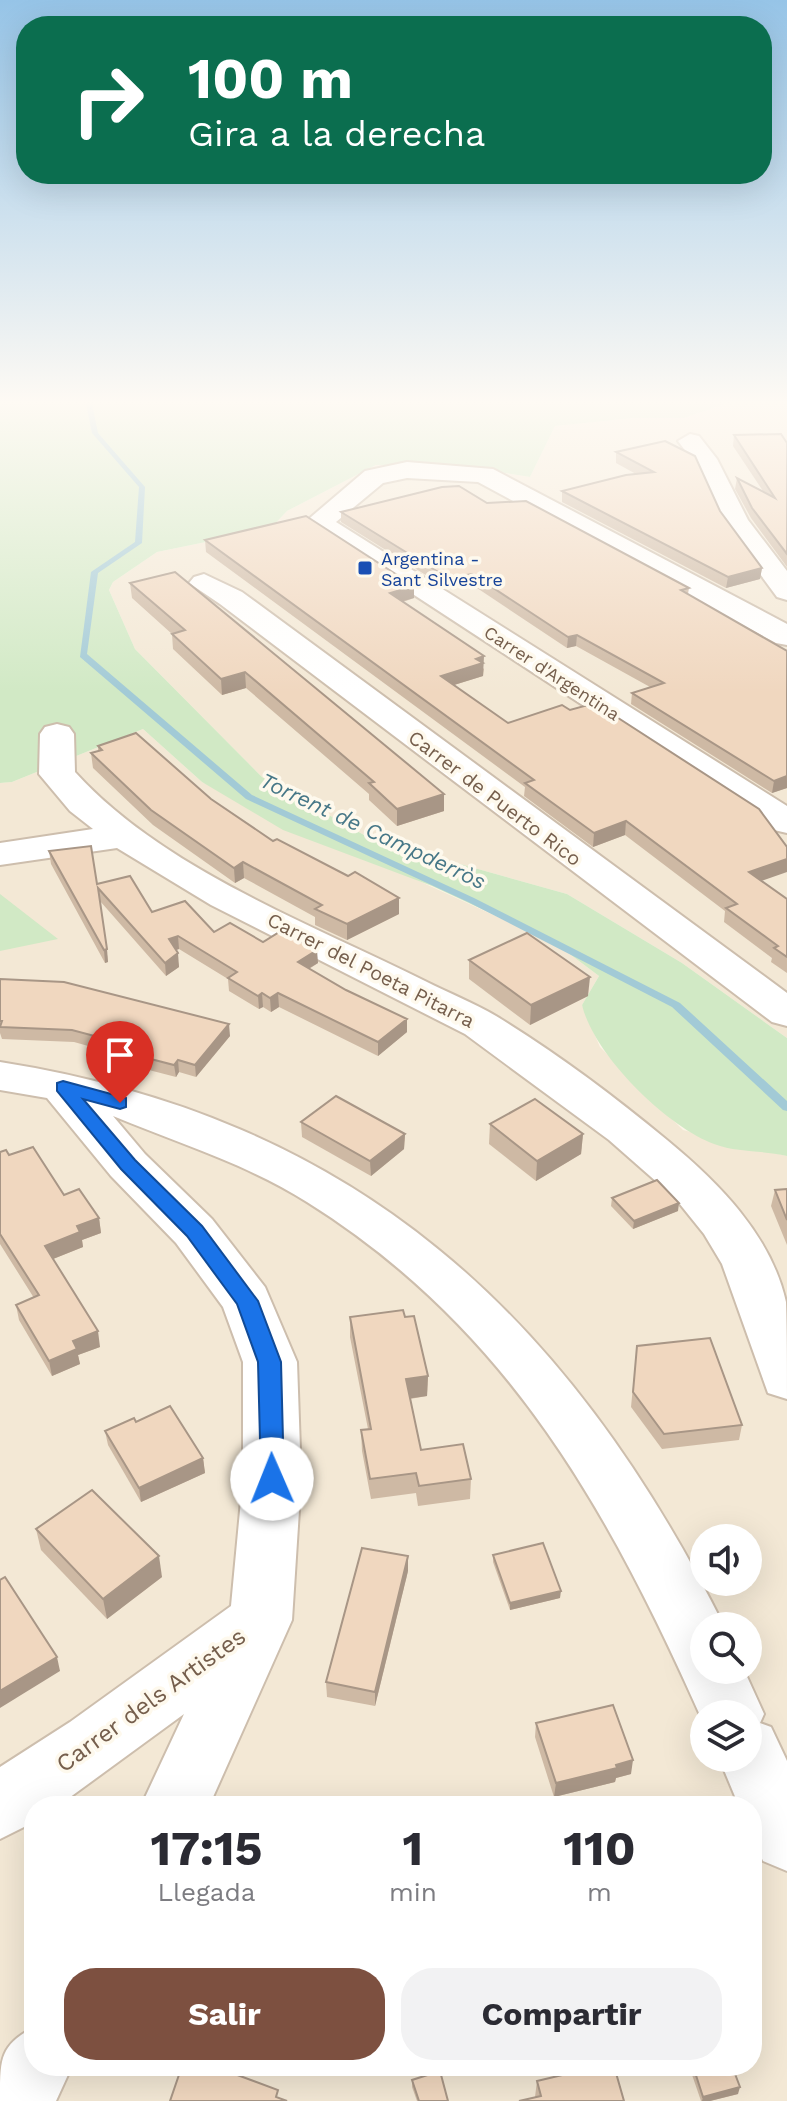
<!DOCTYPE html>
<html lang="es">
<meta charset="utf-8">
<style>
body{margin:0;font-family:"Work Sans",sans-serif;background:#f2f2f3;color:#2b2b33;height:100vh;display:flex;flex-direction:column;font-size:30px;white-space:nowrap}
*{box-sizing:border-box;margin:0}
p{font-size:26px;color:#7c7c81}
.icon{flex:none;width:44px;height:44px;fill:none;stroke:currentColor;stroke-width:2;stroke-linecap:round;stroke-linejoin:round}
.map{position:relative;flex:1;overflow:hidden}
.panel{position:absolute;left:24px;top:1796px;width:738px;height:280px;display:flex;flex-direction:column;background:#fff;border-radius:32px;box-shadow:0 8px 32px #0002}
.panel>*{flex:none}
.top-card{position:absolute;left:16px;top:16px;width:756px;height:168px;border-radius:32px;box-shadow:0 8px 32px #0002;background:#0b6e4f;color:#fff;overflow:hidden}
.buttons{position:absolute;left:690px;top:1524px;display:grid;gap:16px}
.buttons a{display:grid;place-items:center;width:72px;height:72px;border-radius:50%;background:#fff;box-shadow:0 8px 32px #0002;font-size:40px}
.pin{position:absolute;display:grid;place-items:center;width:68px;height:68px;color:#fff;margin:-82px -34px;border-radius:50% 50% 50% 0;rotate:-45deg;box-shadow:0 0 8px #0007}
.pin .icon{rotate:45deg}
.me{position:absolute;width:88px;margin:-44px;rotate:359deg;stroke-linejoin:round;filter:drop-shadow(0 0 6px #0008)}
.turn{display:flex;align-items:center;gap:28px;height:168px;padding:0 40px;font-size:36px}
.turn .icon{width:104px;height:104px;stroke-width:2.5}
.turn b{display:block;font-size:56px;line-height:68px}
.eta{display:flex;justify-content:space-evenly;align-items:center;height:136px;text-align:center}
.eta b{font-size:48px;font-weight:700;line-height:56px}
.button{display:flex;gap:16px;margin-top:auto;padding:16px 40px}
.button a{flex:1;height:92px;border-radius:32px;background:#7d5040;color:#fff;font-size:32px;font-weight:700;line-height:92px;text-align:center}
.button a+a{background:#f2f2f3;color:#2b2b33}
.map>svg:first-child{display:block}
.residential{fill:#f3e8d5;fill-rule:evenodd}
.green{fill:#d1e9c5}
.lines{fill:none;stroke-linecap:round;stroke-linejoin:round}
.stream{fill:#a2cad6;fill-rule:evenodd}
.minor-casing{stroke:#cdbead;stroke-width:4}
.minor{fill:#fff;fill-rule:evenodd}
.wall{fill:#ceb9a4}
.shaded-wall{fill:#a89686}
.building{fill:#f0d7bf;stroke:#a89686;stroke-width:2}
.route{fill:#1a73e8;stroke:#114b97;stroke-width:2}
.transit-dot{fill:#1a4fb4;stroke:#fef9ed;stroke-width:3}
.labels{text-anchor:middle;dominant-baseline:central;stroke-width:7;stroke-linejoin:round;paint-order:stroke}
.far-transit-label{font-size:18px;fill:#164399;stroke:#fef9ed;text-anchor:start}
.far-street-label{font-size:18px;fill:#755e4c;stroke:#fef9ed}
.street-label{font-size:20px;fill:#755e4c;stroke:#fef9ed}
.water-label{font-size:22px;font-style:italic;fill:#467787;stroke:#fef9ed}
.near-street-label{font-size:24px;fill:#755e4c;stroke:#fef9ed}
</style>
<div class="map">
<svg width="787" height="2101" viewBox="0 0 787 2101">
<rect width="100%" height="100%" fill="#fcf5e7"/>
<g class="residential">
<polygon points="739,399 787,399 787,1038 682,963 567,894 371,839 262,777 135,649 109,590 113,582 157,552 270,529 287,511 376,465 457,465 530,477 555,426 633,418 684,418"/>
<path d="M 143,729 L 202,782 L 555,943 L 599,976 L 582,1005 L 600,1047 L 683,1130 L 787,1156 L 787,2101 L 0,2101 L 0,783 L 12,782 ZM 704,1538 L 748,1538 L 748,1582 L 704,1582 ZM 704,1626 L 748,1626 L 748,1670 L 704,1670 ZM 704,1714 L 748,1714 L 748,1758 L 704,1758 ZM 34,1806 L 752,1806 L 752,2066 L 34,2066 Z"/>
</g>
<g class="green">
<path d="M 0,399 L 739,399 L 684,418 L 633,418 L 555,426 L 530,477 L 457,465 L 376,465 L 287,511 L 270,529 L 157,552 L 113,582 L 109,590 L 135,649 L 262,777 L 371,839 L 567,894 L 682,963 L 787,1038 L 787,1156 C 763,1150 738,1153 714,1144 C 666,1126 594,1055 582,1005 L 599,976 L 555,943 L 432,886 L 283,830 L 202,782 L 143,729 L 12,782 L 0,783 Z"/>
<polygon points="0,894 58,939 0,951"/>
</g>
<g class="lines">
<polygon class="stream" points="85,399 91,399 98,433 145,487 142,543 98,573 87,654 252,795 474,898 680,1003 787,1101 787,1111 783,1110 672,1007 468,902 246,799 80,657 91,572 135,542 139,487 92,433"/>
<g class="minor-casing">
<g id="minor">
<polygon points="690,434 699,436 717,459 748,520 787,571 787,600 777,597 721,521 696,465 678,441"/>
<polygon points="407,462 493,469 787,624 787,645 776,643 478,482 407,478 383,483 336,522 787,806 787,833 774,830 304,523 365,471"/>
<polygon points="204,574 242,592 787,993 787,1026 772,1022 220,604 189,583 194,577"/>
<path d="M 57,724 L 69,727 L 74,734 L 75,772 C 163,869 309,923 425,981 C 449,993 474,1003 496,1016 C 555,1052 614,1096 667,1140 C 718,1182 771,1235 786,1302 C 787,1332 787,1369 787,1399 L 768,1393 L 722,1264 L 704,1234 L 675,1198 L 609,1140 L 465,1034 L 211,905 L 117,848 L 0,865 L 0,843 L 93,829 L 70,811 L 39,774 L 40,734 L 45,727 Z"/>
<path d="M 0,1062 C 355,1118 566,1312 724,1626 L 704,1626 L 704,1670 L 744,1670 L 764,1714 L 760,1723 L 771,1727 L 787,1761 L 787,1871 L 763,1861 L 752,1836 L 752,1806 L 739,1806 L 719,1758 L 748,1758 L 748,1714 L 704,1714 L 704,1724 C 610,1513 510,1329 307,1202 C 247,1164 178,1143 113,1116 L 145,1154 L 212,1219 L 265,1287 L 297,1362 L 301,1479 L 292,1620 L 209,1806 L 141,1806 L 184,1714 L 58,1806 L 34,1806 L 34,1822 L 0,1839 L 0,1767 L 70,1722 L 231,1606 L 243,1479 L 243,1362 L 223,1307 L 176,1243 L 111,1176 L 47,1098 L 0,1090 Z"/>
<path d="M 34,2027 L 34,2066 L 72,2066 L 56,2101 L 0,2101 C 0,2057 0,2046 34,2027 Z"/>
</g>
</g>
<use href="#minor" class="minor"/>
</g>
<g class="wall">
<polygon points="734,435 787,443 787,567 751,518 735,489 737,478 763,491 733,446"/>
<polygon points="665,441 762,568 760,579 726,588 562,502 562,491 636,474 616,463 616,452"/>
<polygon points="487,503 689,588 688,594 787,651 787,788 772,793 631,704 632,693 650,687 576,646 567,648 471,584 448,589 341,522 341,512"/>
<polygon points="205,540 414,598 403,602 484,669 483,676 454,685 508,723 762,881 787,899 787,973 771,962 772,958 724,922 725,911 625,835 593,847 524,796 525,787 206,552"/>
<polygon points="130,583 444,794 444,811 397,826 369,800 369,794 246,688 222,695 173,649 172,634 132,598"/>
<polygon points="98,746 211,799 273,841 348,876 399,898 399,914 347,940 315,925 315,917 244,878 235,883 153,825 93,768 91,753 98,751"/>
<polygon points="49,851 97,884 152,912 214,932 263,942 318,963 309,969 346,990 407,1019 407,1032 378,1056 279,1007 271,1012 263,1007 259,1009 229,991 228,979 179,949 176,950 179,967 166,976 100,901 108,962 105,963 51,864"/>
<polygon points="469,960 588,996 530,1025 469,979"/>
<polygon points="0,979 230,1036 196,1077 179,1072 176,1077 118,1062 117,1054 74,1042 2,1039 0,1033"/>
<polygon points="301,1122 405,1134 404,1149 371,1176 302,1137"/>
<polygon points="490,1124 583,1134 581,1154 536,1181 489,1144"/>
<polygon points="0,1152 9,1155 99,1218 101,1233 82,1240 83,1247 53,1259 100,1347 78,1355 80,1364 52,1376 19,1320 16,1305 34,1298 0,1244"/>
<polygon points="787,1189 787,1245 771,1206 775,1190"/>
<polygon points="612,1198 678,1211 633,1229 611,1206"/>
<polygon points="350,1317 405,1317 428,1376 427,1396 410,1399 421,1450 471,1479 470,1499 418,1506 416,1493 371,1499 362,1451 361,1430 368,1429 350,1337"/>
<polygon points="637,1346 742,1425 739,1440 662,1449 631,1407"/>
<polygon points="136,1422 203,1458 205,1473 141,1502 108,1445 105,1431"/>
<polygon points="36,1529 162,1577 107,1619 41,1550"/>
<polygon points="493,1555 560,1598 510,1610 493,1562"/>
<polygon points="408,1571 375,1706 327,1697 326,1682"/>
<polygon points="536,1723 631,1774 616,1778 615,1782 554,1797 535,1737"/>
<polygon points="689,2066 732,2066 738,2094 710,2101 701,2101"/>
<polygon points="412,2080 448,2101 417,2101 412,2087"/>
<polygon points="537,2081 624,2101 535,2097"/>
</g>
<g class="shaded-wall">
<polygon points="762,568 760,579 726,588 728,577"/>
<polygon points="472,574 471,584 448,589 448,578"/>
<polygon points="414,586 414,598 390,605 390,593"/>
<polygon points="577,635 576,646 567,648 568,637"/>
<polygon points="484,656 483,676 441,689 441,676 476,659"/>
<polygon points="245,672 246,688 222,695 221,679"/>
<polygon points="787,776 787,788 772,793 774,781"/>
<polygon points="444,794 444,811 397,826 397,809"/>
<polygon points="626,821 625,835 593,847 594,833"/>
<polygon points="787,859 787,872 747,886 749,872"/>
<polygon points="243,862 244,878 235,883 234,868"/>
<polygon points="399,898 399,914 347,940 347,924"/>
<polygon points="178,936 179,949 170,952 169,939"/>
<polygon points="107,949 108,962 105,963 104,950"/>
<polygon points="317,950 318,963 298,975 298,962"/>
<polygon points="178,953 179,967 166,976 165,963"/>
<polygon points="590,977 588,996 530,1025 531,1005"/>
<polygon points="262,993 263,1007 259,1009 258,996"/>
<polygon points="278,993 279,1007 271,1012 270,998"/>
<polygon points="407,1019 407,1032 378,1056 378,1042"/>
<polygon points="229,1024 230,1036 196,1077 195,1065"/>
<polygon points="178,1060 179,1072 176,1077 174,1065"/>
<polygon points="405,1134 404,1149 371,1176 370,1161"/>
<polygon points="583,1134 581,1154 536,1181 537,1161"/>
<polygon points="679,1203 678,1211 633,1229 634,1221"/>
<polygon points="99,1218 101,1233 82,1240 83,1247 48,1261 45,1246 77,1226"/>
<polygon points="98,1331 100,1347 78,1355 80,1364 52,1376 49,1361 73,1341"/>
<polygon points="428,1376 427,1396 406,1399 406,1379"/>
<polygon points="203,1458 205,1473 141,1502 139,1488"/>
<polygon points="159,1556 162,1577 107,1619 103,1599"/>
<polygon points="408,1556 408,1571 375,1706 375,1692"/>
<polygon points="561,1591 560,1598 510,1610 510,1603"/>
<polygon points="57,1657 60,1671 0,1708 0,1691"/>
<polygon points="633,1760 631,1774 616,1778 615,1782 554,1797 556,1783"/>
<polygon points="740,2087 738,2094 710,2101 702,2101 703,2097"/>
</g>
<g class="building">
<polygon points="781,434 787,443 787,554 752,508 737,478 775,498 734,435"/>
<polygon points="665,441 695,456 720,511 762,568 728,577 562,491 626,475 654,472 616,452"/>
<polygon points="459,486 487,503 526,501 689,588 681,590 787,651 787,776 774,781 632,693 664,683 577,635 568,637 472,574 448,578 341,512 442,487"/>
<polygon points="306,516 414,586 390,593 484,656 476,659 483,663 441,676 508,723 562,705 570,710 595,703 759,809 787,847 787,859 749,872 787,899 787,957 774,948 778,946 726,908 737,904 626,821 594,833 525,783 534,780 205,540"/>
<polygon points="175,572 444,794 397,809 369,783 374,782 245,672 221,679 172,634 185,630 130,583"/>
<polygon points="136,733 211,799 273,841 277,839 348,876 355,872 399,898 347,924 315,909 322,905 243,862 234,868 151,810 91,753 102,750 98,746"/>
<polygon points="91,846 97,884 130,876 152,912 185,901 214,932 230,923 263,942 281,931 317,950 298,962 346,990 407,1019 378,1042 278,993 270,998 262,993 258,996 228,978 237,972 178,936 169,939 178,953 165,963 98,888 107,949 104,950 49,851"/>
<polygon points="527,933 590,977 531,1005 469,960"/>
<polygon points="0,979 64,982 229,1024 195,1065 178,1060 174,1065 116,1050 121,1043 72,1030 0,1027 2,1021 0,1021"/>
<polygon points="336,1096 405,1134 370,1161 301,1122"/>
<polygon points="535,1099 583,1134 537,1161 490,1124"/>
<polygon points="33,1147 64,1195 79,1189 99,1218 77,1226 80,1232 45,1246 98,1331 73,1341 77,1349 49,1361 16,1305 39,1295 0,1234 0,1152 6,1150 9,1155"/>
<polygon points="657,1180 679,1203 634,1221 612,1198"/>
<polygon points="787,1189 787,1220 775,1190"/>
<polygon points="403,1310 405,1317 414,1316 428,1376 406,1379 421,1450 463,1444 471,1479 419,1486 416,1473 370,1479 361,1430 371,1429 350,1317"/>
<polygon points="710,1338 742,1425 664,1434 633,1392 637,1346"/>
<polygon points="170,1406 203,1458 139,1488 105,1431 134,1418 136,1422"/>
<polygon points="92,1490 159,1556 103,1599 36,1529"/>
<polygon points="543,1543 561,1591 510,1603 493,1555"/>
<polygon points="362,1548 408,1556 375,1692 326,1682"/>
<polygon points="5,1577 57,1657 0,1691 0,1580"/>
<polygon points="613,1705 633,1760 616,1765 617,1768 556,1783 536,1723"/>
<polygon points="182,2066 213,2066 278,2090 276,2097 287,2101 170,2101"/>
<polygon points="600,2066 614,2066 624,2101 519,2101 541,2096 537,2081"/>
<polygon points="693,2066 732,2066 740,2087 703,2097"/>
<polygon points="440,2071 448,2101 419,2101 412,2080"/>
</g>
<linearGradient id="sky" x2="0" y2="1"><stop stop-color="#96c4e7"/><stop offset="0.58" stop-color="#fefaf4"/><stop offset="1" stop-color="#fefaf4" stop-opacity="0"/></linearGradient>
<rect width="787" height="693" fill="url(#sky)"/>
<polygon class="route" points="63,1081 126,1098 126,1107 120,1109 83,1099 135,1160 202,1226 258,1301 281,1362 284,1479 281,1486 272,1489 264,1486 261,1479 258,1362 237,1304 187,1236 121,1169 57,1091 57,1083"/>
<rect class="transit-dot" x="357" y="560" width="16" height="16" rx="4"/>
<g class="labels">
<g class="far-transit-label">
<text x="381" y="558">Argentina -<tspan x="381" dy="21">Sant Silvestre</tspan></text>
</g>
<g class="far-street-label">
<text transform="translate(552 673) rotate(33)">Carrer d'Argentina</text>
</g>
<g class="street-label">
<text transform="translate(495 798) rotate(37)">Carrer de Puerto Rico</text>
<text transform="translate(371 970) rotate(27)">Carrer del Poeta Pitarra</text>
</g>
<g class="water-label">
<text transform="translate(373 831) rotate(25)">Torrent de Campderròs</text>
</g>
<g class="near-street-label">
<text transform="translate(151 1700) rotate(-36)">Carrer dels Artistes</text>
</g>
</g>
</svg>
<div class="buttons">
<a><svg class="icon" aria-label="sound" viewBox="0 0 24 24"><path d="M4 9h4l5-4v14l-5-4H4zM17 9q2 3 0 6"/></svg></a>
<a><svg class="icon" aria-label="search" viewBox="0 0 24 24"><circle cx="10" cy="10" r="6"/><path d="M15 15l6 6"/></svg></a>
<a><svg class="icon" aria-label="layers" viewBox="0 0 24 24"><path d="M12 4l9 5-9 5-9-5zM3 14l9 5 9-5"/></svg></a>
</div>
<div class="pin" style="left:120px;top:1103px;background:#d93025"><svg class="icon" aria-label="arrive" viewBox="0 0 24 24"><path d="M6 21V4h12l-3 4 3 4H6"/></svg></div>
<svg class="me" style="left:272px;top:1479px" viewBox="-20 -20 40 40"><circle r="19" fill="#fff"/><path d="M0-13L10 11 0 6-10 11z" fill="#1a73e8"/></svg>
<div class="top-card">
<div class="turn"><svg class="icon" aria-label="right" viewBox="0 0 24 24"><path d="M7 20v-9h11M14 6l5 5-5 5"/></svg><div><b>100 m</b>Gira a la derecha</div></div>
</div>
<section class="panel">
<div class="eta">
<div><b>17:15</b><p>Llegada</p></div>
<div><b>1</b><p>min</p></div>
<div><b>110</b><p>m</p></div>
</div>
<div class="button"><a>Salir</a><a>Compartir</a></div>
</section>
</div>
